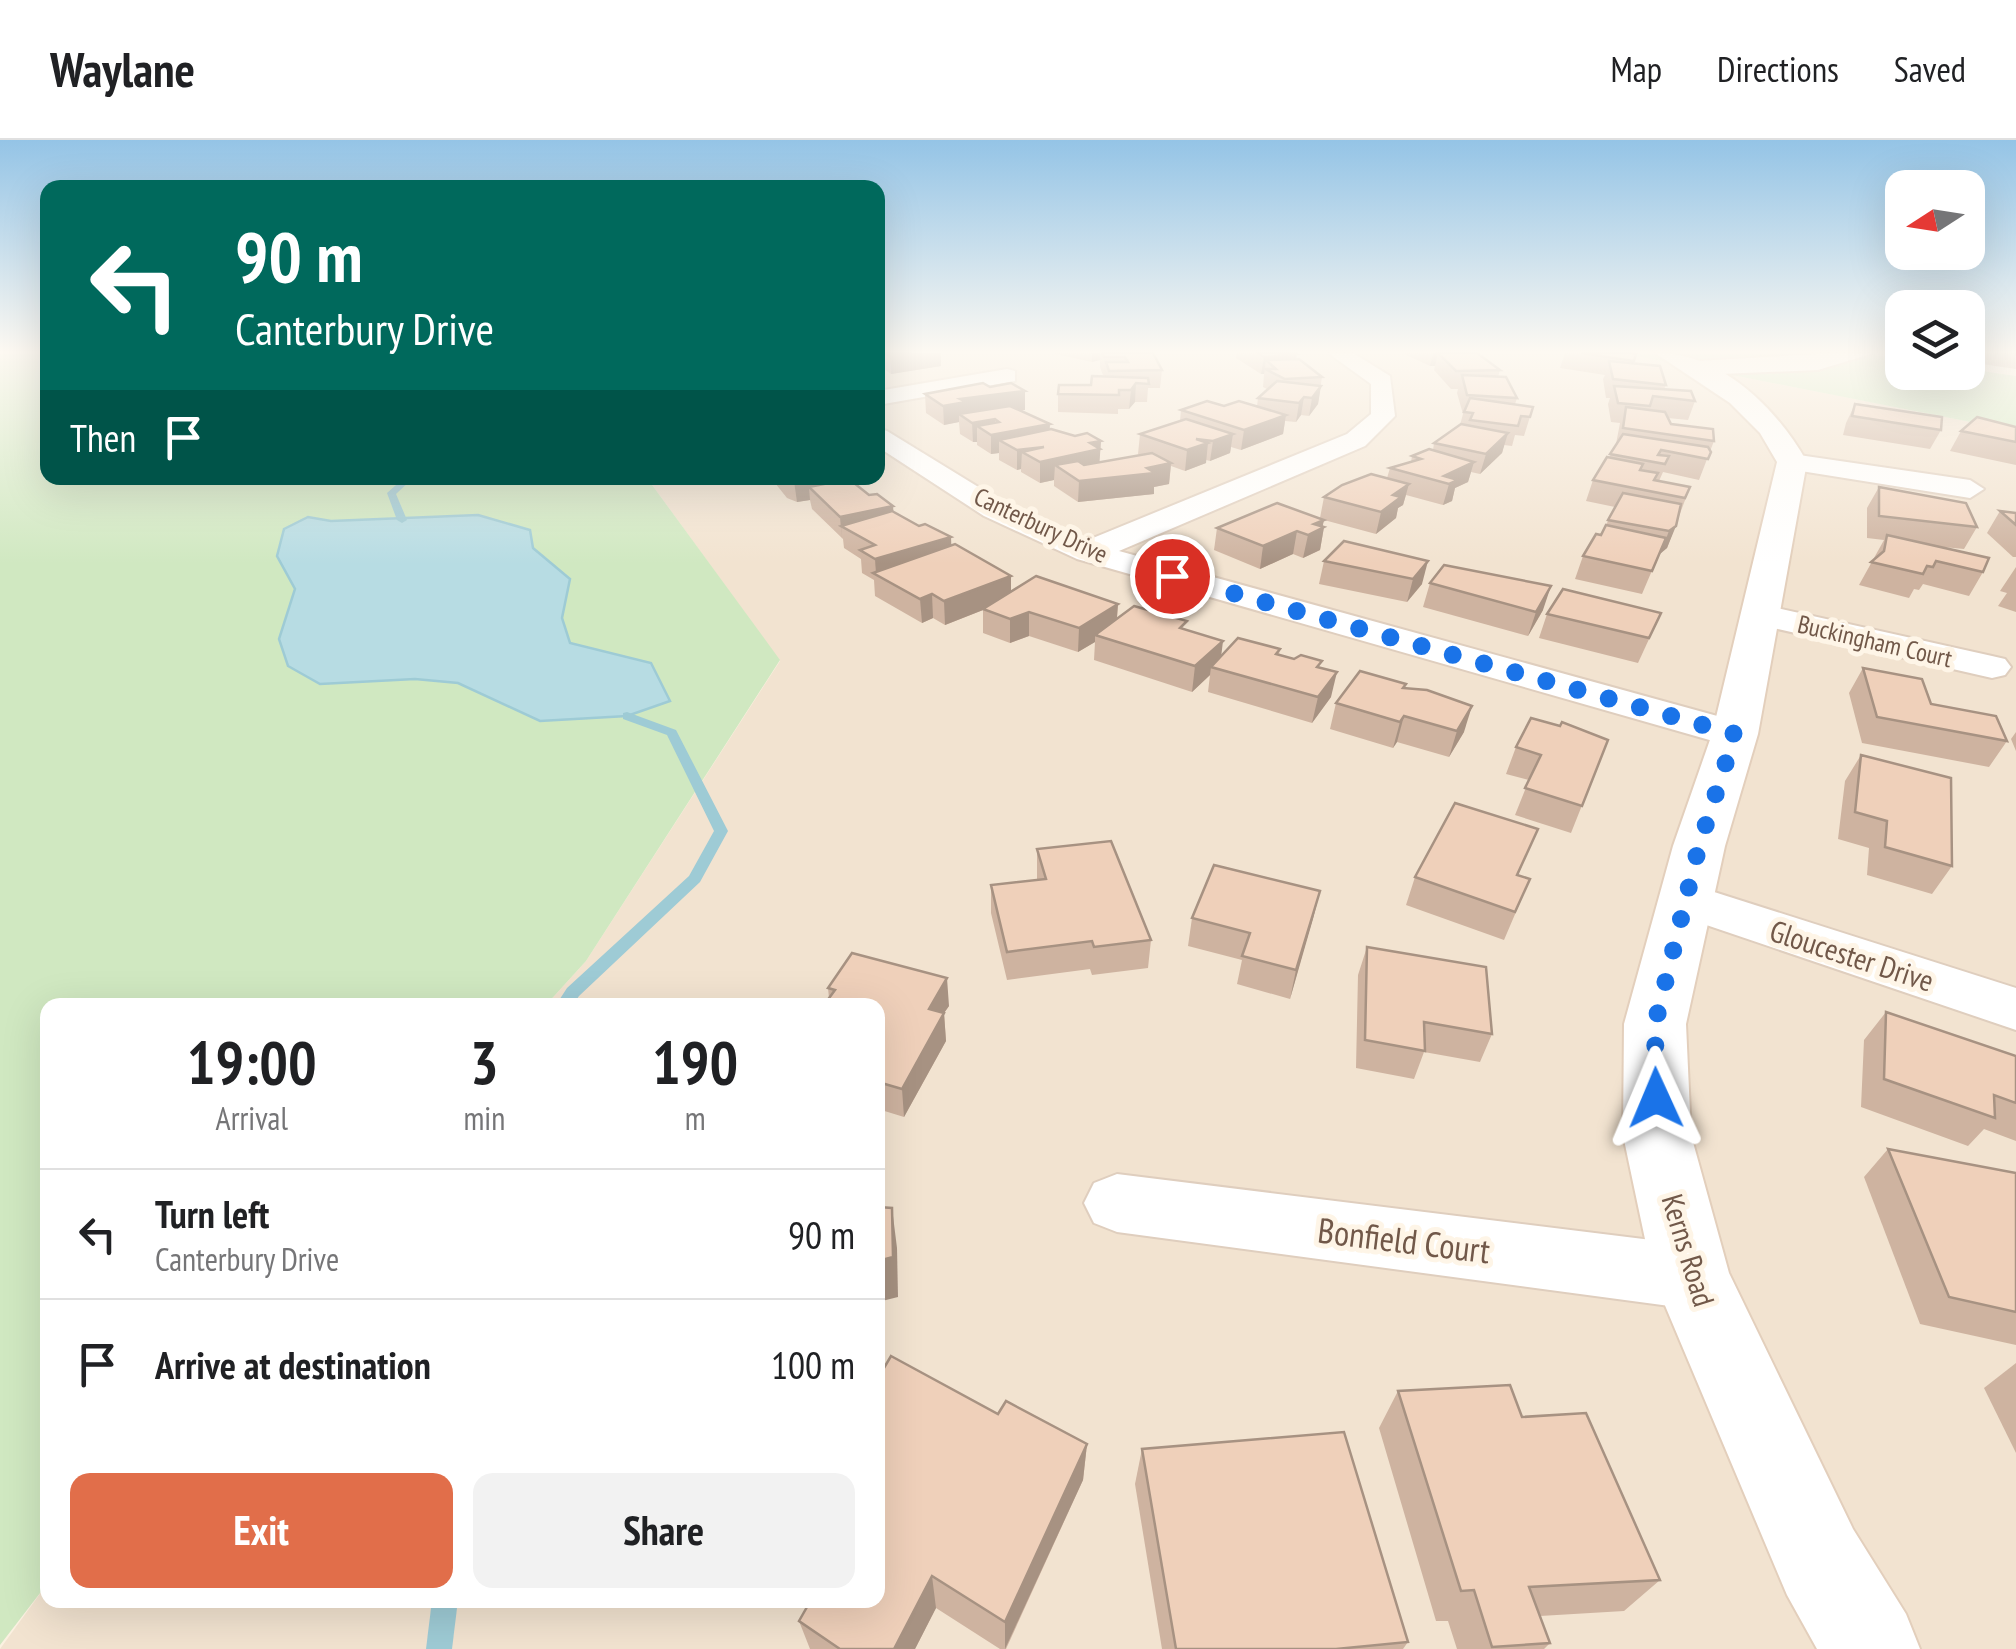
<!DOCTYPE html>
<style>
body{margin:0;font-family:"PT Sans Narrow",sans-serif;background:#f2f2f2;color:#202124;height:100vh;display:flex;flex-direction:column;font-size:38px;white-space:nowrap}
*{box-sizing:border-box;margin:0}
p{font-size:32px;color:#757577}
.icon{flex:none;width:55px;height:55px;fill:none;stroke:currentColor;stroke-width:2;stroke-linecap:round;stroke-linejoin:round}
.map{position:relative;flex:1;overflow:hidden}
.sheet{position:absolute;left:40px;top:858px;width:845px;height:610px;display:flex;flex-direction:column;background:#fff;border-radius:20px;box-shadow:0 10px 40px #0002}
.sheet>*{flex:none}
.top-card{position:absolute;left:40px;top:40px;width:845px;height:305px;border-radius:20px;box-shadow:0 10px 40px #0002;background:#00695c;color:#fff;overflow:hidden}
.needle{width:65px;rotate:258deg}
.controls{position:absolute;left:1885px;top:30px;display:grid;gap:20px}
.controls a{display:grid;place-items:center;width:100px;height:100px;border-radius:20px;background:#fff;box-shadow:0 10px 40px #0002;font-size:50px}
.pin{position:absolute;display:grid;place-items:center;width:85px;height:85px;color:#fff;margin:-42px;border:5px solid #fff;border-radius:50%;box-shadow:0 2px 10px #0007}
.me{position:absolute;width:110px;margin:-55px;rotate:359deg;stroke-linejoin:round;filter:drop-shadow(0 0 8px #0008)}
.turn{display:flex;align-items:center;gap:35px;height:210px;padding:0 30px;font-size:45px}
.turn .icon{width:130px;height:130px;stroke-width:2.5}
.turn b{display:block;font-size:70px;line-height:85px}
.then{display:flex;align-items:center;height:95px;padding:0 30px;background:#0003;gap:20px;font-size:38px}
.eta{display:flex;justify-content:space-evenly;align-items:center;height:170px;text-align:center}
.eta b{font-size:60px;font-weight:600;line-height:70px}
.primary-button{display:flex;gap:20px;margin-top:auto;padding:20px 30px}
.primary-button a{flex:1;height:115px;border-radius:20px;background:#e16e4a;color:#fff;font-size:40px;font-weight:600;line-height:115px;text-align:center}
.primary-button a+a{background:#f2f2f2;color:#202124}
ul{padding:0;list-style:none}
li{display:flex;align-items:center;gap:30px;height:130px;padding:0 30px;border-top:2px solid #e0e0e0}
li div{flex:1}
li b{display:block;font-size:38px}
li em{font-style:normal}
header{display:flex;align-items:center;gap:60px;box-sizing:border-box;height:140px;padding:0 50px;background:#fff;border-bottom:2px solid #e0e0e0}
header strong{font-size:48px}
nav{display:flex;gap:55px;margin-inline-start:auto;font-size:35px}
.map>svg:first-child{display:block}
.residential{fill:#f2e3d0}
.green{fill:#d0e8c1}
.water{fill:#b7dce3;stroke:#9ecbd5;stroke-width:2.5}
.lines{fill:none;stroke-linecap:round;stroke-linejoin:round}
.stream{fill:#9ecbd5;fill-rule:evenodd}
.street-casing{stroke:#dfcebe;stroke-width:4}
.secondary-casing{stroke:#e3cfbc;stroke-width:4}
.street{fill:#fff;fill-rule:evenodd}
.secondary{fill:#fff;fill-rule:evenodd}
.wall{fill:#ceb3a0}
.shaded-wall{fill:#a79282}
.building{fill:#efd0ba;stroke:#a79282;stroke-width:2.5}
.route{stroke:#1a73e8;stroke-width:18;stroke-dasharray:0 32.4}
.labels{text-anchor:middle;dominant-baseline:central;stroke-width:10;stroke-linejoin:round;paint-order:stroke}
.far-street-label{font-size:25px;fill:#715849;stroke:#fef5e7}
.street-label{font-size:30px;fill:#715849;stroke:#fef5e7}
.near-street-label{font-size:35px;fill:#715849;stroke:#fef5e7}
</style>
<header>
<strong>Waylane</strong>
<nav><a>Map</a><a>Directions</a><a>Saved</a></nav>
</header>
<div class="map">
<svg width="2016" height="1509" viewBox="0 0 2016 1509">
<rect width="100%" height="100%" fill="#fbf1e1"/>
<polygon class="residential" points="878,213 1621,213 2016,291 2016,1509 0,1509 47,1444 48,1460 878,1460 878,865 546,865 586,821 780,521 647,338 878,338"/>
<g class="green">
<polygon points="0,213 47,213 48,338 647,338 780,520 586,821 546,865 48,865 47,1444 0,1505"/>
<polygon points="1621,213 1859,213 1902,219 1902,232 1968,232 1968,229 2016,236 2016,291"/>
</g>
<polygon class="water" points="478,375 530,390 533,408 570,439 562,478 570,503 651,523 670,561 627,576 540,581 458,543 415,539 320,544 288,526 279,499 295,449 277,416 284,389 308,377 331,381"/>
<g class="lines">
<g class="stream">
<polygon points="404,338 413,338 396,354 407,380 402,383 397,380 387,353"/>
<polygon points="627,572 676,590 728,691 700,742 579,856 573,865 556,865 567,848 689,736 714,691 667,595 623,579 623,573"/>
<polygon points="432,1460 458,1460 452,1509 426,1509"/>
</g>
<g class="street-casing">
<g id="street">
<polygon points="1328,213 1353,213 1390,236 1395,276 1365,306 1119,411 1750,585 1756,594 1750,603 1735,606 1720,603 1077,419 984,376 878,307 878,288 887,291 1006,364 1088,400 1347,294 1371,274 1371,244"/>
<polygon points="1835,213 1874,213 1818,230 1697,235 1686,228 1697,221"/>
<polygon points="1007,229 1015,231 1015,241 878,265 878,251"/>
<polygon points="1792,314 1970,340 1984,349 1970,358 1782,328 1778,322 1782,316"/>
<polygon points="1759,464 1992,516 2005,519 2011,527 2005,535 1992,538 1747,482 1741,475 1747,468"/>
<polygon points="1689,744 2016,848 2016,890 1671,773 1664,761 1671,749"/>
<polygon points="1117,1034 1692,1105 1717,1114 1727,1137 1717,1160 1692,1169 1117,1092 1094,1083 1084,1063 1094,1043"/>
</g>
</g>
<g class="secondary-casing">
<path id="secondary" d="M 1655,213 C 1719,211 1777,268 1807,322 L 1758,594 L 1725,706 L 1686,884 L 1691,995 L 1729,1133 L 1853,1389 L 1906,1474 L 1920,1509 L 1817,1509 L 1787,1455 L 1653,1137 L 1623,995 L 1624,884 L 1673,706 L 1712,594 L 1777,322 L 1760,293 L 1730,263 Z"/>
</g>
<use href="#street" class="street"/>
<use href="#secondary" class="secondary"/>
</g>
<g class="wall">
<polygon points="878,213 941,213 941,226 891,234 883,228"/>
<polygon points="1051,213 1153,213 1162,230 1160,248 1148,248 1147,262 1135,262 1129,269 1118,269 1118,274 1058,272 1058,254 1091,245 1105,237 1105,235 1103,235 1100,227 1100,220 1092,222"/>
<polygon points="1237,213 1295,213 1296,219 1322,237 1318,264 1309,276 1301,275 1296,282 1285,281 1283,294 1241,310 1231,307 1230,313 1210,321 1206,320 1206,323 1185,331 1171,326 1169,344 1154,347 1154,354 1078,362 1054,346 1054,340 1040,343 1021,332 1021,329 1017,330 999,320 999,313 991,314 977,305 977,302 973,302 960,294 959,282 944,285 926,273 925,254 990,247 1025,251 1025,270 1020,270 1049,289 1075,296 1101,301 1099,322 1140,315 1138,314 1140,294 1180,281 1181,270 1224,266 1257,266 1258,258 1267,249 1263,247 1264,234 1261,234 1236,218"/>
<polygon points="1402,213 1477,213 1500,230 1498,237 1517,258 1515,264 1533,267 1524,296 1515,295 1512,306 1504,305 1502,313 1480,334 1471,332 1468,342 1455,348 1452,361 1443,365 1406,355 1403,365 1398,368 1396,378 1376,394 1324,380 1322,387 1324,387 1320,410 1303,418 1293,414 1260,429 1214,410 1217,388 1320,378 1324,357 1387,338 1390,328 1411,322 1412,316 1433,310 1434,303 1460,285 1463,274 1457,253 1458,249 1451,249 1434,230 1435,226 1430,226"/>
<polygon points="1565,213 1636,214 1633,223 1666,245 1664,249 1695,261 1688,280 1668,278 1671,284 1714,301 1699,340 1663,332 1659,341 1690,347 1667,408 1659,414 1642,454 1575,439 1583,416 1601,395 1615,367 1586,361 1593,340 1609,318 1616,304 1620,283 1611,282 1608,264 1610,258 1606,258 1603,239 1605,235 1560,228"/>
<polygon points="1968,213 2016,213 2016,229 1968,222"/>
<polygon points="1855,264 1941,290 1930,309 1843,295 1846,283"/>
<polygon points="2016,287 2016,325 1950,311 1961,291"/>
<polygon points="771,338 838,338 838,342 869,355 894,372 951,405 1011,436 1011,451 1118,464 1117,479 1186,490 1221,516 1280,509 1279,514 1321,528 1331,557 1312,583 1208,552 1210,535 1192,552 1094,520 1095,502 1078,512 1029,496 1010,503 983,493 983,470 945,485 933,478 922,483 875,456 874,440 862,433 861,419 844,408 843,399 812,369 810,360 797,362 787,358"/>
<polygon points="1879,347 1977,387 1964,409 1933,406 1983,432 1969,456 1923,444 1919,450 1914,449 1909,458 1859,445 1884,400 1867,398 1867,368"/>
<polygon points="2000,371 2016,373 2016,417 2013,417 1987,393"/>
<polygon points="1344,401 1422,444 1407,462 1319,444 1324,421"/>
<polygon points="2016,427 2016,472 1998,466 2007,453 2000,451"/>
<polygon points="1430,443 1543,470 1528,496 1423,467"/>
<polygon points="1661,473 1638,523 1539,498 1547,474"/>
<polygon points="1863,528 1931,564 2007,601 1989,627 1862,603 1849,553"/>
<polygon points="1405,548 1464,592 1449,617 1397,602 1393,608 1330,589 1336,563"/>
<polygon points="2016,592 2016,611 2011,599"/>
<polygon points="1608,600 1571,693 1515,675 1529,640 1506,634 1516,607"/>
<polygon points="1861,615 1952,726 1932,754 1867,735 1869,708 1838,699 1845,641"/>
<polygon points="1538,689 1518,735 1530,739 1504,800 1406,765 1415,737"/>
<polygon points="1037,709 1151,800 1148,828 1092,835 1090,829 1007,840 991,773 991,745 1037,740"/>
<polygon points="1320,751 1290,859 1237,844 1242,820 1188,806 1192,778"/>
<polygon points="1367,807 1492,894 1480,922 1424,912 1414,939 1356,928 1358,835"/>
<polygon points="828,848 949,866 944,873 946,901 904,977 878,969 878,865 829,858"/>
<polygon points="1886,872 2016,916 2016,1001 1984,989 1968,1006 1861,967 1864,900"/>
<polygon points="1888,1009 2016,1033 2016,1205 1920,1184 1864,1037"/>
<polygon points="2016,1223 2016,1313 1984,1248"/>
<polygon points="1398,1251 1522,1277 1660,1440 1624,1471 1540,1476 1550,1503 1544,1509 1457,1509 1448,1481 1436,1481 1379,1288"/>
<polygon points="998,1274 1087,1304 1083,1340 1006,1509 1000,1509 936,1468 915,1509 810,1509 799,1481"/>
<polygon points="1142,1309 1408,1502 1403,1509 1162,1509 1135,1344"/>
</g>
<g class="shaded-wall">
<polygon points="878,213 882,213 883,228 878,229"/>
<polygon points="912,213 941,213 941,226 891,234 890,216"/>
<polygon points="1092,213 1100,213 1100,220 1092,222"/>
<polygon points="1433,213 1472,213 1438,213 1435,226 1430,226"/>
<polygon points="1297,214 1294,232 1266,220 1264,234 1261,234 1264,217"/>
<polygon points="1136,243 1135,262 1129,269 1131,250"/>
<polygon points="1321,246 1318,264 1309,276 1312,258"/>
<polygon points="1025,251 1025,270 966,277 959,274 959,282 944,285 943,266 960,259"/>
<polygon points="1304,257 1301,275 1296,282 1299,263"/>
<polygon points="1286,275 1283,294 1241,310 1244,290"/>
<polygon points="995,279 995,294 1050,284 1049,304 999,300 999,313 991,314 991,295 977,286 977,302 973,302 972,283"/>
<polygon points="1508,293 1502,313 1480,334 1486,314"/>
<polygon points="1233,294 1230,313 1210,321 1213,301"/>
<polygon points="1101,301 1099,329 1055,325 1054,340 1040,343 1040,322 1022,312 1021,329 1017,330 1017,310 1090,303"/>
<polygon points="1208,303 1206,323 1185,331 1187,310"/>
<polygon points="1474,322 1468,342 1455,348 1452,361 1443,365 1449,344 1444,336"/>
<polygon points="1171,323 1169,344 1154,347 1154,354 1078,362 1079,341"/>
<polygon points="815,338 838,338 839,354 809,347 810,360 797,362 794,341"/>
<polygon points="1409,344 1403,365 1398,368 1396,378 1376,394 1381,372 1393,355"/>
<polygon points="893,366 895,388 841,386 842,400 840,377"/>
<polygon points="1324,380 1322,389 1324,387 1320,410 1303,418 1308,395 1314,384"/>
<polygon points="1676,386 1667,408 1660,414 1669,391"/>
<polygon points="1297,391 1293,414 1260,429 1263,406"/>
<polygon points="951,397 952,420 876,434 875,419"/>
<polygon points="1428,421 1422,444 1407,462 1413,439"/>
<polygon points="1011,436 1011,459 945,485 944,461"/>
<polygon points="1551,446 1543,470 1528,496 1536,472"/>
<polygon points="932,454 933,478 922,483 920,459"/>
<polygon points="1118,464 1116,488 1095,495 1095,502 1078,512 1079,488"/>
<polygon points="1029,472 1029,496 1010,503 1010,479"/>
<polygon points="1223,501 1220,526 1211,527 1210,535 1192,552 1195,526"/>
<polygon points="1337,532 1331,557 1312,583 1318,557"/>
<polygon points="1472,566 1464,592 1449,617 1457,591"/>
<polygon points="1404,576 1397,602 1393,608 1400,582"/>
<polygon points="1320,751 1313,779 1290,859 1296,830"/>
<polygon points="947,838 949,866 944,873 946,901 904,977 902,949 929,869"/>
<polygon points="892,1068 897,1108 898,1157 878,1162 878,1121"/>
<polygon points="1087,1304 1083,1340 1005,1509 1005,1482"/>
<polygon points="932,1436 936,1468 915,1509 894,1509"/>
</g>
<g class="building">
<polygon points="884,213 912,213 890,216"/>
<polygon points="1102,213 1153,213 1162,230 1109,231 1106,222 1128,222 1125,217 1104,217"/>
<polygon points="1258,213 1295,213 1297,214 1264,217"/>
<polygon points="1438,213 1477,213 1500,230 1456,231"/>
<polygon points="1581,213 1630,213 1636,214 1634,221"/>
<polygon points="1299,219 1322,237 1285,239 1265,229 1276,229 1266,220"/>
<polygon points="1609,221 1660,226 1666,245 1613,239"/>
<polygon points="1462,235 1506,237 1517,258 1467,255"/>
<polygon points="1092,236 1148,238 1149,244 1136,243 1131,250 1119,250 1119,255 1058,254 1059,245 1091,245"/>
<polygon points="1277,241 1321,246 1312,258 1304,257 1299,263 1258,258"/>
<polygon points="983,243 990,247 1011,243 1025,251 960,259 966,262 943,266 925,254"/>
<polygon points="1614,246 1691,251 1695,261 1653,256 1650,266 1618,263"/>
<polygon points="1470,258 1533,267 1530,277 1521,276 1518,286 1470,280 1473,273 1464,272"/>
<polygon points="1207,261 1224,266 1239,261 1286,275 1244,290 1181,270"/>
<polygon points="1855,264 1942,277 1941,290 1852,276"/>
<polygon points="1010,266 1050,284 991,295 977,286 999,282 995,279 972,283 959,274"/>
<polygon points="1626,267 1665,272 1671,284 1713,289 1714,301 1623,288"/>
<polygon points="1977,277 2016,287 2016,302 1961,291"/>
<polygon points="1186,279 1233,294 1213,301 1196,299 1208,303 1187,310 1140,294"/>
<polygon points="1461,284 1508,293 1486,314 1434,303"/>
<polygon points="1051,289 1075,296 1087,293 1101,301 1090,303 1100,309 1040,322 1022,312 1044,307 1017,310 999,300"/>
<polygon points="1623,294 1708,307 1711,312 1708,319 1661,310 1658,315 1669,316 1665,324 1610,314"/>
<polygon points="1429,309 1474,322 1444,336 1458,340 1449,344 1390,328 1421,319 1412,316"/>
<polygon points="1152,313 1171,323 1147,328 1155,333 1079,341 1055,325 1078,321 1084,325"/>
<polygon points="1607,317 1643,324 1640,330 1658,333 1654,340 1690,347 1685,358 1593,340"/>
<polygon points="1371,334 1409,344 1393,355 1401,357 1381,372 1324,357 1342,345"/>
<polygon points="784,338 815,338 794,341"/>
<polygon points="849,339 869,355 877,354 893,366 840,377 809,347"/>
<polygon points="1879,347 1966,363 1977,387 1879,376"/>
<polygon points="1623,353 1681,364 1676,386 1669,391 1608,380"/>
<polygon points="1277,363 1324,380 1314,384 1324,387 1308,395 1297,391 1263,406 1217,388"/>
<polygon points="892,371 919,386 925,384 951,397 875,419 860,410 875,405 841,386"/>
<polygon points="2000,371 2016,373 2016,385"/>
<polygon points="1606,385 1666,398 1652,431 1583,416 1596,394 1601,395"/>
<polygon points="1887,395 1989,418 1983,432 1936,421 1933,427 1927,426 1923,434 1871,422 1884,411"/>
<polygon points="1344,401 1428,421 1413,439 1324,421"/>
<polygon points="955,404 1011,436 944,461 932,454 920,459 873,433"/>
<polygon points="1444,425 1551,446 1536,472 1430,443"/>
<polygon points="1036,436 1118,464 1079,488 1029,472 1010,479 983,469"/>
<polygon points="1563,449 1661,473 1649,498 1547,474"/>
<polygon points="1134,466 1187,481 1180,488 1223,501 1195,526 1095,495"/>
<polygon points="1238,498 1280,509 1276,514 1294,519 1301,515 1322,521 1317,527 1337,532 1318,557 1211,527"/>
<polygon points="1863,528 1922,539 1931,564 1996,576 2007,601 1877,577"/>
<polygon points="1360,531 1406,544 1403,548 1427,550 1472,566 1457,591 1404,576 1400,582 1336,563"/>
<polygon points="1531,578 1560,586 1562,582 1608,600 1582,666 1525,648 1541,615 1516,607"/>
<polygon points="1861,615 1951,638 1952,726 1885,707 1887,681 1855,672"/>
<polygon points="1455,663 1538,689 1517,735 1530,739 1515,772 1415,737"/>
<polygon points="1111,701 1151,800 1094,807 1092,801 1007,812 991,745 1046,739 1037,709"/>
<polygon points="1214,725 1320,751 1296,830 1242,816 1250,793 1192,778"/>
<polygon points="1367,807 1486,827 1492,894 1424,882 1425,911 1365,900"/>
<polygon points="852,813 947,838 929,869 944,873 902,949 878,942 878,865 824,865 835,850 828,848"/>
<polygon points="1886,872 2016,916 2016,963 1994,955 1995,978 1884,939"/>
<polygon points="1888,1009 2016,1033 2016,1172 1949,1157"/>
<polygon points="878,1067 892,1068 893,1117 878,1121"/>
<polygon points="891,1216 998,1274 1006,1261 1087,1304 1005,1482 932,1436 894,1509 840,1509 799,1481 811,1460 878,1460 878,1238"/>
<polygon points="1510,1245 1522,1277 1586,1273 1660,1440 1529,1447 1550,1503 1492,1507 1474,1450 1461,1451 1398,1251"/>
<polygon points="1344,1292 1408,1502 1336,1509 1176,1509 1142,1309"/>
</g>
<linearGradient id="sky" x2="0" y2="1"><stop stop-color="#94c4e6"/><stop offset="0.5" stop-color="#fdf9f2"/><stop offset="1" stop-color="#fdf9f2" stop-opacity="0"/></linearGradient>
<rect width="2016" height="424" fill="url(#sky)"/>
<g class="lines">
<polyline class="route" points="1172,436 1735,594 1699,706 1655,884 1656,958"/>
</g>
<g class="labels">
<g class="far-street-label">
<text transform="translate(1041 385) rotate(25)">Canterbury Drive</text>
<text transform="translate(1875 501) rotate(13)">Buckingham Court</text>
</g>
<g class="street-label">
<text transform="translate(1852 815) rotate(18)">Gloucester Drive</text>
<text transform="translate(1689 1110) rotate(73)">Kerns Road</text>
</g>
<g class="near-street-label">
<text transform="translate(1404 1100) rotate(7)">Bonfield Court</text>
</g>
</g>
</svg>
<div class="controls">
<a><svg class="needle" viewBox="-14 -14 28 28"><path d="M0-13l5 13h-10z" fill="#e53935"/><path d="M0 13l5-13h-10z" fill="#757577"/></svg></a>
<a><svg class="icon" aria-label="layers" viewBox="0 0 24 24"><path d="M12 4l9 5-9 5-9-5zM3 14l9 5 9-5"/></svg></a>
</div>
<div class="pin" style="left:1172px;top:436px;background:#d93025"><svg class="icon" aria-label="arrive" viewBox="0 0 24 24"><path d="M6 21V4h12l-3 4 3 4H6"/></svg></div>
<svg class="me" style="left:1656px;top:958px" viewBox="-20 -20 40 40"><path d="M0-17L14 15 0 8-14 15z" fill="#1a73e8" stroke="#fff" stroke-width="4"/></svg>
<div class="top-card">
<div class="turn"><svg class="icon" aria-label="left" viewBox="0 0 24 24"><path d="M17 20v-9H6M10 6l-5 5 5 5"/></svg><div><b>90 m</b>Canterbury Drive</div></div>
<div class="then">Then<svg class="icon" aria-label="arrive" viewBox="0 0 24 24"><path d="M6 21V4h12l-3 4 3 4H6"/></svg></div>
</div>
<section class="sheet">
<div class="eta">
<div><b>19:00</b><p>Arrival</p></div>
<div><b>3</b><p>min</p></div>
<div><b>190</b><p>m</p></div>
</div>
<ul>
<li><svg class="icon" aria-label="left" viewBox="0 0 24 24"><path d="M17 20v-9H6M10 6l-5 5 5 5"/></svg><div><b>Turn left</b><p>Canterbury Drive</p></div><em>90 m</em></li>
<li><svg class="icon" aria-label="arrive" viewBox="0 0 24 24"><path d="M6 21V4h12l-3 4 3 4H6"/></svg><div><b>Arrive at destination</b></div><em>100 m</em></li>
</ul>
<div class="primary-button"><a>Exit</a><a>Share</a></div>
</section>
</div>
